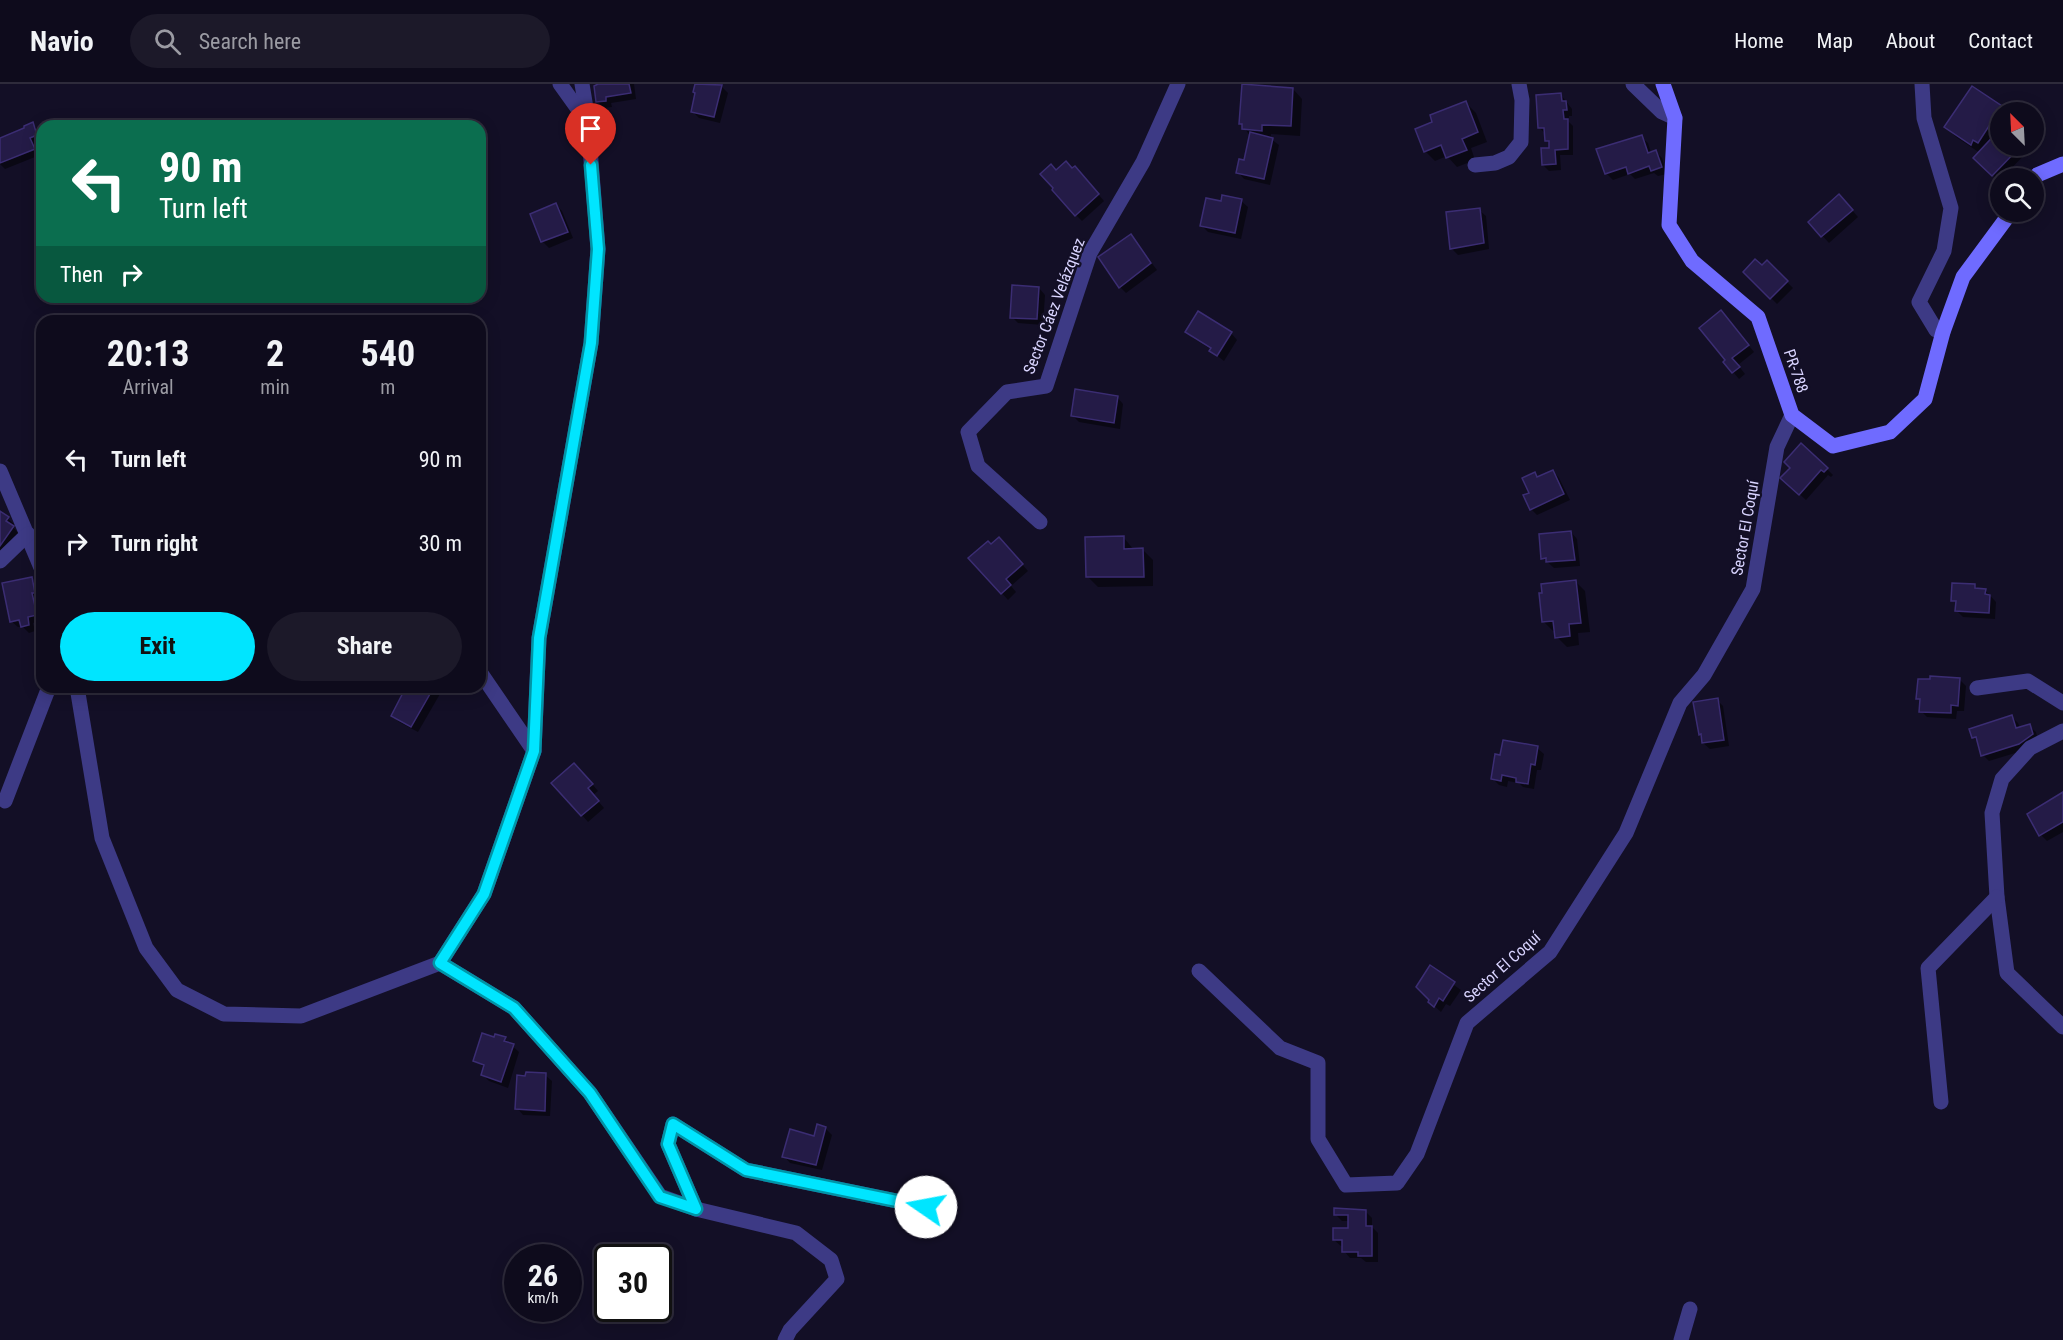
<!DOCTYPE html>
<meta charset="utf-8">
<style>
body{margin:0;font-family:"Roboto Condensed",sans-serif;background:#1c1929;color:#f1f3f6;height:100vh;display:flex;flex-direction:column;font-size:22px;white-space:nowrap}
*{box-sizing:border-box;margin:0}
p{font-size:20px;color:#9b9ba3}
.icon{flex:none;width:33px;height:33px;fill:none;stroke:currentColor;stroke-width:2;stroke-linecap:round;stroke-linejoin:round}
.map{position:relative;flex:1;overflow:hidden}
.sheet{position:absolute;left:36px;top:231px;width:450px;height:378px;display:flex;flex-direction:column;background:#0e0b1c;border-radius:18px;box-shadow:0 3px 15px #0003,0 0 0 2px #2e2b3b}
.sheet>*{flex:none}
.banner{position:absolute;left:36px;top:36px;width:450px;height:183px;border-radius:18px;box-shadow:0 3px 15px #0003,0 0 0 2px #2e2b3b;background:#0b6e4f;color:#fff;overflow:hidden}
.needle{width:39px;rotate:336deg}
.buttons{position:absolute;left:1990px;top:18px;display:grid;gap:12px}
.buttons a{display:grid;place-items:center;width:54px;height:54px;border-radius:50%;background:#0e0b1c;box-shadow:0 3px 15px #0003,0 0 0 2px #2e2b3b;font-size:30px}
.speed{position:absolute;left:504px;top:1160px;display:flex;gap:12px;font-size:30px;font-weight:700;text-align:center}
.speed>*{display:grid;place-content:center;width:78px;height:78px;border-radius:50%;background:#0e0b1c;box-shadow:0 3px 15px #0003,0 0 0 2px #2e2b3b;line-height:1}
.speed small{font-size:15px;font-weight:400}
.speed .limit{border:3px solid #111;border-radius:9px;background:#fff;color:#111}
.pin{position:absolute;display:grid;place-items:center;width:51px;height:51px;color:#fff;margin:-62px -26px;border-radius:50% 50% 50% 0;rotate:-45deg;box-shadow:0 0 6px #0007}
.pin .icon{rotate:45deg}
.me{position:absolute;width:66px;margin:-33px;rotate:282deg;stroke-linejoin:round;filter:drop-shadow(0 0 4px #0008)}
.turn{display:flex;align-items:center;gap:21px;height:126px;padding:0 24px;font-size:27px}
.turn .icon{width:78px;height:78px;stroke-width:2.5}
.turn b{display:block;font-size:42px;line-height:51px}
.then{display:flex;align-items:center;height:57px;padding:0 24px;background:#0003;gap:12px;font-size:22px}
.eta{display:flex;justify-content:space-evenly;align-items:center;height:102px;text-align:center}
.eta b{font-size:36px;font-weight:700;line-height:42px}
.action{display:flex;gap:12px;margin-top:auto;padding:12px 24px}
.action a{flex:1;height:69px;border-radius:36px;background:#00e5ff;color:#111;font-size:24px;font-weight:700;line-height:69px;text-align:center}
.action a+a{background:#1c1929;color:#f1f3f6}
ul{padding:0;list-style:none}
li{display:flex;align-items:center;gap:18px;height:84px;padding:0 24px}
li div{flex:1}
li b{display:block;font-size:22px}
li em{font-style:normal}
header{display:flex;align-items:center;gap:36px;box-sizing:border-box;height:84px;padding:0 30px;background:#0e0b1c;border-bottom:2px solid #2e2b3b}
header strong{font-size:28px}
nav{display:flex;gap:33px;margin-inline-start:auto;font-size:21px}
.search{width:420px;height:54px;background:#1c1929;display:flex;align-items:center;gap:15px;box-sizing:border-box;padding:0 21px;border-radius:33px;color:#9b9ba3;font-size:22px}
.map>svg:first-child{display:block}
.shadow{fill:#0007}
.building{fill:#241b47;stroke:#3b2d73;stroke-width:1.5}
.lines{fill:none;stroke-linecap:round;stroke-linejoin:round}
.street{stroke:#3d3a85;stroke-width:15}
.secondary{stroke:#6f6bff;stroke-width:15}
.route-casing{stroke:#0095a6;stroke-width:15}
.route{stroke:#00e5ff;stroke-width:10}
.labels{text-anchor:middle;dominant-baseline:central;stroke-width:4.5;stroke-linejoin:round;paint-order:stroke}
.street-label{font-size:16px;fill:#d9d4ff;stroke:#130f26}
</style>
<header>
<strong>Navio</strong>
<div class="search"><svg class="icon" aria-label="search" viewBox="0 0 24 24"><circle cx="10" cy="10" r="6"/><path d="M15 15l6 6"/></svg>Search here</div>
<nav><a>Home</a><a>Map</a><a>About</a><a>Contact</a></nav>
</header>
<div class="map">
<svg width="2063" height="1256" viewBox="0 0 2063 1256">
<rect width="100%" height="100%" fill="#130f26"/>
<g class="shadow">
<polygon points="599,0 634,0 636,15 611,19 612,23 604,24 598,18"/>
<polygon points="696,0 721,2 728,9 720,39 699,34 693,28 697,10 695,8"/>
<polygon points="1293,5 1302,15 1300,52 1271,50 1271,55 1279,61 1270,101 1244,95 1238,88 1245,78 1250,52 1241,39"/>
<polygon points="1561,11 1572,25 1572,32 1569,32 1569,38 1573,42 1573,71 1560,71 1561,86 1549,87 1543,81 1551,65 1551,61 1546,56 1546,51 1539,43"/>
<polygon points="1466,19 1476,29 1487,58 1471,64 1475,76 1457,83 1447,72 1435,77 1425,67 1434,39"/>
<polygon points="2001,23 2007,28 2001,28 2001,62 2033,62 1999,97 1975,74 1980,69 1956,53 1946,43"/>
<polygon points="32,40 39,46 42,55 42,58 36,60 40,71 5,85 0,80 0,56"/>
<polygon points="1641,53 1648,59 1651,69 1656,68 1662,74 1667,90 1658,92 1654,89 1635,95 1630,90 1613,96 1606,89"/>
<polygon points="1057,87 1081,90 1104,117 1082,137 1076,131"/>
<polygon points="1241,117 1248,123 1241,155 1208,148 1201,141 1222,119"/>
<polygon points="1845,118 1858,133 1829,159 1810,138"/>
<polygon points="556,121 562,127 573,154 549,164 543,158 532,130"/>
<polygon points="1479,126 1486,132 1489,165 1458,171 1452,165"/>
<polygon points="1131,152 1157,186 1126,209 1120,203"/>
<polygon points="1767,178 1793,204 1777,220 1745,188 1762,183"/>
<polygon points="1039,204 1045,211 1043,241 1018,239 1012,233"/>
<polygon points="1727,235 1754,268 1738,281 1745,290 1739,295 1725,278 1727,276"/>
<polygon points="1187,248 1231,249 1237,256 1224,277 1211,267 1212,266 1193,254"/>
<polygon points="1117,313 1123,320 1120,345 1079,338 1073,332"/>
<polygon points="1827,385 1833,391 1831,393 1828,391 1806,416 1782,394"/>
<polygon points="1553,387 1559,394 1570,416 1537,431 1531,425 1531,409 1535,390 1539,394"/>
<polygon points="0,428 14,440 13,443 19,450 0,473"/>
<polygon points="1571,448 1577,455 1580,482 1554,484 1543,474"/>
<polygon points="1124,454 1134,466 1143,466 1153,476 1153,502 1098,503 1088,493"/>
<polygon points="1005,461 1028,487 1011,502 1016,508 1008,516 971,474 991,462"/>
<polygon points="31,494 37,501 42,537 33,539 35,547 29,549 22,542 18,543 11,537"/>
<polygon points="1575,497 1585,507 1590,548 1578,549 1579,561 1567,563 1557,553 1556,547 1553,547 1543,537"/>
<polygon points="1974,501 1979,506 1985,506 1996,518 1995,535 1963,533 1957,527 1957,520 1953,516"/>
<polygon points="1959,595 1966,602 1964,627 1957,627 1956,635 1927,633 1921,627 1921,618 1918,614"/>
<polygon points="407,603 444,603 418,648 399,638 393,632"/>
<polygon points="1717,616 1723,622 1729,662 1710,665 1703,659 1700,650"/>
<polygon points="2012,633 2018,639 2020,644 2029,642 2036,648 2038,657 2025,666 1989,677 1983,671 1979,659 1973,653"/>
<polygon points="1537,664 1544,670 1541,686 1537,686 1534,705 1523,703 1519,699 1508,697 1507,703 1499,701 1493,695"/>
<polygon points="581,687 598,707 593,711 604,724 588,738 582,731"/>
<polygon points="2063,710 2063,748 2047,757 2041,751"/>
<polygon points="1430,884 1461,906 1450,922 1446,920 1441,928 1430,918"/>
<polygon points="495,955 505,955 519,968 508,1004 489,997 483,991 485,984 475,976"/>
<polygon points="545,991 552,997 550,1032 523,1031 517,1024"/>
<polygon points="818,1042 826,1045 832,1051 822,1086 790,1079 784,1072 815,1053"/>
<polygon points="1365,1127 1372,1134 1372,1143 1378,1149 1378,1178 1366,1178 1361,1174 1350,1174 1344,1167 1343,1162 1341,1162 1334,1156 1349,1146 1349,1137 1342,1137 1336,1131"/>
</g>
<g class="building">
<polygon points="598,0 629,0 631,9 606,13 606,17 596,18 594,2"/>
<polygon points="695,0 722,1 714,33 691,28 695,9 693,8"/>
<polygon points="1242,0 1293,4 1291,42 1262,41 1262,47 1242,45 1242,40 1239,40"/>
<polygon points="1972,2 2002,22 1978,59 1973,56 1971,61 1944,43"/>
<polygon points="1561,9 1562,17 1566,17 1567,26 1563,26 1564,35 1568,35 1568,65 1555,66 1556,80 1542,81 1541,64 1549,64 1549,57 1545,57 1544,44 1538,44 1536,11"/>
<polygon points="1466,17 1478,48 1462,55 1467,66 1446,74 1441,61 1424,68 1415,45 1432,38 1430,31"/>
<polygon points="33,38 37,51 30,54 35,65 0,79 0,54 24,44 24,42"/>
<polygon points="2001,44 2001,62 2021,62 1992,92 1973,74"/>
<polygon points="1250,48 1273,54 1264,95 1236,89 1239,75 1244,76"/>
<polygon points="1642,51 1648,69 1656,66 1662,83 1651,87 1649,82 1628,90 1626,83 1605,90 1596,65"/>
<polygon points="1066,77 1072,84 1075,82 1099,110 1075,132 1052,106 1053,104 1040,90 1051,80 1056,86"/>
<polygon points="1839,110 1853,126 1821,153 1808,138"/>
<polygon points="1222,111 1242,115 1235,149 1200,142 1206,114 1221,117"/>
<polygon points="556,119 568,148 541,158 530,130"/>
<polygon points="1480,124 1484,159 1450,165 1446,128"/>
<polygon points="1131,150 1151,179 1119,204 1098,173"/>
<polygon points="1755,175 1762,181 1767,176 1788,197 1770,215 1743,188"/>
<polygon points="1012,201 1039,203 1037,235 1010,234"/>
<polygon points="1721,226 1749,261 1732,274 1740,283 1732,289 1723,278 1725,276 1699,244"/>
<polygon points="1198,227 1232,248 1217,272 1209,267 1211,264 1185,248"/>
<polygon points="1075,305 1118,312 1114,339 1071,332"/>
<polygon points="1801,359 1828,384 1824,388 1821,386 1799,411 1780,394 1790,384 1784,378"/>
<polygon points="1553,386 1564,410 1530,426 1523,411 1529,409 1522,394 1535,388 1537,393"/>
<polygon points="0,427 9,433 6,437 14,442 0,462"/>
<polygon points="1571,447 1575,476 1546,478 1546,474 1541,475 1539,450"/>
<polygon points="1124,452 1124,465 1143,464 1144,493 1086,493 1085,453"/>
<polygon points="999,453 1023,480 1006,495 1011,501 1001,510 968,474 988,457 991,460"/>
<polygon points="32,493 35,509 32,509 37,531 28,533 29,541 21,543 19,536 10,538 2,499"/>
<polygon points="1576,496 1581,539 1569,540 1570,552 1555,554 1553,537 1542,538 1539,509 1542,509 1541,500"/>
<polygon points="1952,499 1975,500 1975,504 1986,505 1985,510 1990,511 1989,529 1955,527 1956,517 1951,517"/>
<polygon points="1930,592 1960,594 1958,622 1951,621 1951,629 1919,628 1920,615 1916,615 1918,595 1930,595"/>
<polygon points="406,603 434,603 411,643 391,632"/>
<polygon points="1718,614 1724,656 1702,659 1701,650 1699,651 1693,618"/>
<polygon points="2012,631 2016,644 2030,640 2033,650 2019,660 1981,672 1976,653 1972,654 1969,645"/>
<polygon points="1503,656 1538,662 1535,681 1531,680 1528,700 1516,698 1516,694 1502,691 1501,697 1491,695 1495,670 1500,671"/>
<polygon points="574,679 593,700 588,704 599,717 581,732 551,699"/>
<polygon points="2063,708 2063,738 2039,752 2027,730"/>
<polygon points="1430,881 1455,898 1443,917 1439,914 1434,923 1428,918 1429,916 1416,903"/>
<polygon points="482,949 494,953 495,950 506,953 504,957 514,960 501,998 481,991 484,981 473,977"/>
<polygon points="526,988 546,989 545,1027 515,1025 517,991 525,992"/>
<polygon points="817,1040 826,1043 816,1081 782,1073 790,1045 814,1052"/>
<polygon points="1334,1124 1366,1126 1366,1142 1372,1142 1372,1172 1358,1172 1358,1168 1342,1168 1342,1156 1333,1156 1333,1144 1348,1144 1348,1131 1334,1131"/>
</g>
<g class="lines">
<g class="street">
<polyline points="582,0 588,36"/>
<polyline points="1633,0 1662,28 1675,34"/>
<polyline points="1922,0 1924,34 1951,124 1944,167 1919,218 1936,246 1943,248"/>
<polyline points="1475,81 1495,79 1509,73 1521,58 1522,16 1519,0"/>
<polyline points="0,387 42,486"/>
<polyline points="1040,438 978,382 968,348 1007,308 1046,302 1090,169 1143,78 1178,0"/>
<polyline points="0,477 28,450"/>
<polyline points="480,588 534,667"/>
<polyline points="77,603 102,754 146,864 177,906 224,930 301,932 440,879 514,924 590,1009 660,1112 696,1125 796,1149 831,1176 837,1195 790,1246 785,1256"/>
<polyline points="1977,604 2028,597 2063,619"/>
<polyline points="2063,647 2030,664 2002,695 1992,729 1997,813 2007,889 2063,943"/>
<polyline points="5,717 49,603"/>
<polyline points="440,879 484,810 534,667 539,554 591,259 598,165 588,39 560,0"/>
<polyline points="1199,887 1280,964 1318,979 1318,1055 1346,1101 1397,1099 1417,1070 1467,939 1550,868 1626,749 1680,619 1704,591 1753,505 1777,363 1792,331"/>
<polyline points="1941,1018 1928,884 1997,813"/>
<polyline points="696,1125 668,1060 673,1040 746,1086 926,1123"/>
<polyline points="1681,1256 1690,1225"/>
</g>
<g class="secondary">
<polyline points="1663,0 1675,34 1669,141 1692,177 1758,233 1792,331 1833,362 1890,348 1925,315 1943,248 1963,193 2011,128"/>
<polyline points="2034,96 2037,91 2063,80"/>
</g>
</g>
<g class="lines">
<g class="route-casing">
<polyline id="route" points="591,81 598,165 591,259 539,554 534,667 484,810 440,879 514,924 590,1009 660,1113 696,1125 668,1060 673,1040 746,1086 926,1123"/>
</g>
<use href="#route" class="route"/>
</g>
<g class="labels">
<g class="street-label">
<text transform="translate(1054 222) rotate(-69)">Sector Cáez Velázquez</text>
<text transform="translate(1796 287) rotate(71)">PR-788</text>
<text transform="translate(1745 444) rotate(-80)">Sector El Coquí</text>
<text transform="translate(1502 883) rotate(-42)">Sector El Coquí</text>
</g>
</g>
</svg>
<div class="buttons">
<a><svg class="needle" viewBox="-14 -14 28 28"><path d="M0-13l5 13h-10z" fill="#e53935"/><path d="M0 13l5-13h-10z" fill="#9b9ba3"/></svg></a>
<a><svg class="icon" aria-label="search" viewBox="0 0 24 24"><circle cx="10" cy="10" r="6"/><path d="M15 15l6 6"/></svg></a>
</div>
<div class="speed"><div>26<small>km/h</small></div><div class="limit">30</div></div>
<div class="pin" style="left:591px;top:81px;background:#d93025"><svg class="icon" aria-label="arrive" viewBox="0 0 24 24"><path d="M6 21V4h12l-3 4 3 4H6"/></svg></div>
<svg class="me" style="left:926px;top:1123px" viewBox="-20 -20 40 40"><circle r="19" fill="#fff"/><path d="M0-13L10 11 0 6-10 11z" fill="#00e5ff"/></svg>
<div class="banner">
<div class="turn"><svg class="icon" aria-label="left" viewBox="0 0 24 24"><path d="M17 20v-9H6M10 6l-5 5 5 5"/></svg><div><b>90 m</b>Turn left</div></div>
<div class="then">Then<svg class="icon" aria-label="right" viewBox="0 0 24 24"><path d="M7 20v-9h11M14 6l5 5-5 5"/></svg></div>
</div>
<section class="sheet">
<div class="eta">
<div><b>20:13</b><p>Arrival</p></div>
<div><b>2</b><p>min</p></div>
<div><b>540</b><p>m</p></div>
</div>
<ul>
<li><svg class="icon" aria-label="left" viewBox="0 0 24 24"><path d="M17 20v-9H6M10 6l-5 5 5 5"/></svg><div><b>Turn left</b></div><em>90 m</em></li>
<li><svg class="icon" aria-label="right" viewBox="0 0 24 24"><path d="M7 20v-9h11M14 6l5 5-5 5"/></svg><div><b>Turn right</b></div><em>30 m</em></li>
</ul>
<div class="action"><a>Exit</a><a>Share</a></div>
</section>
</div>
